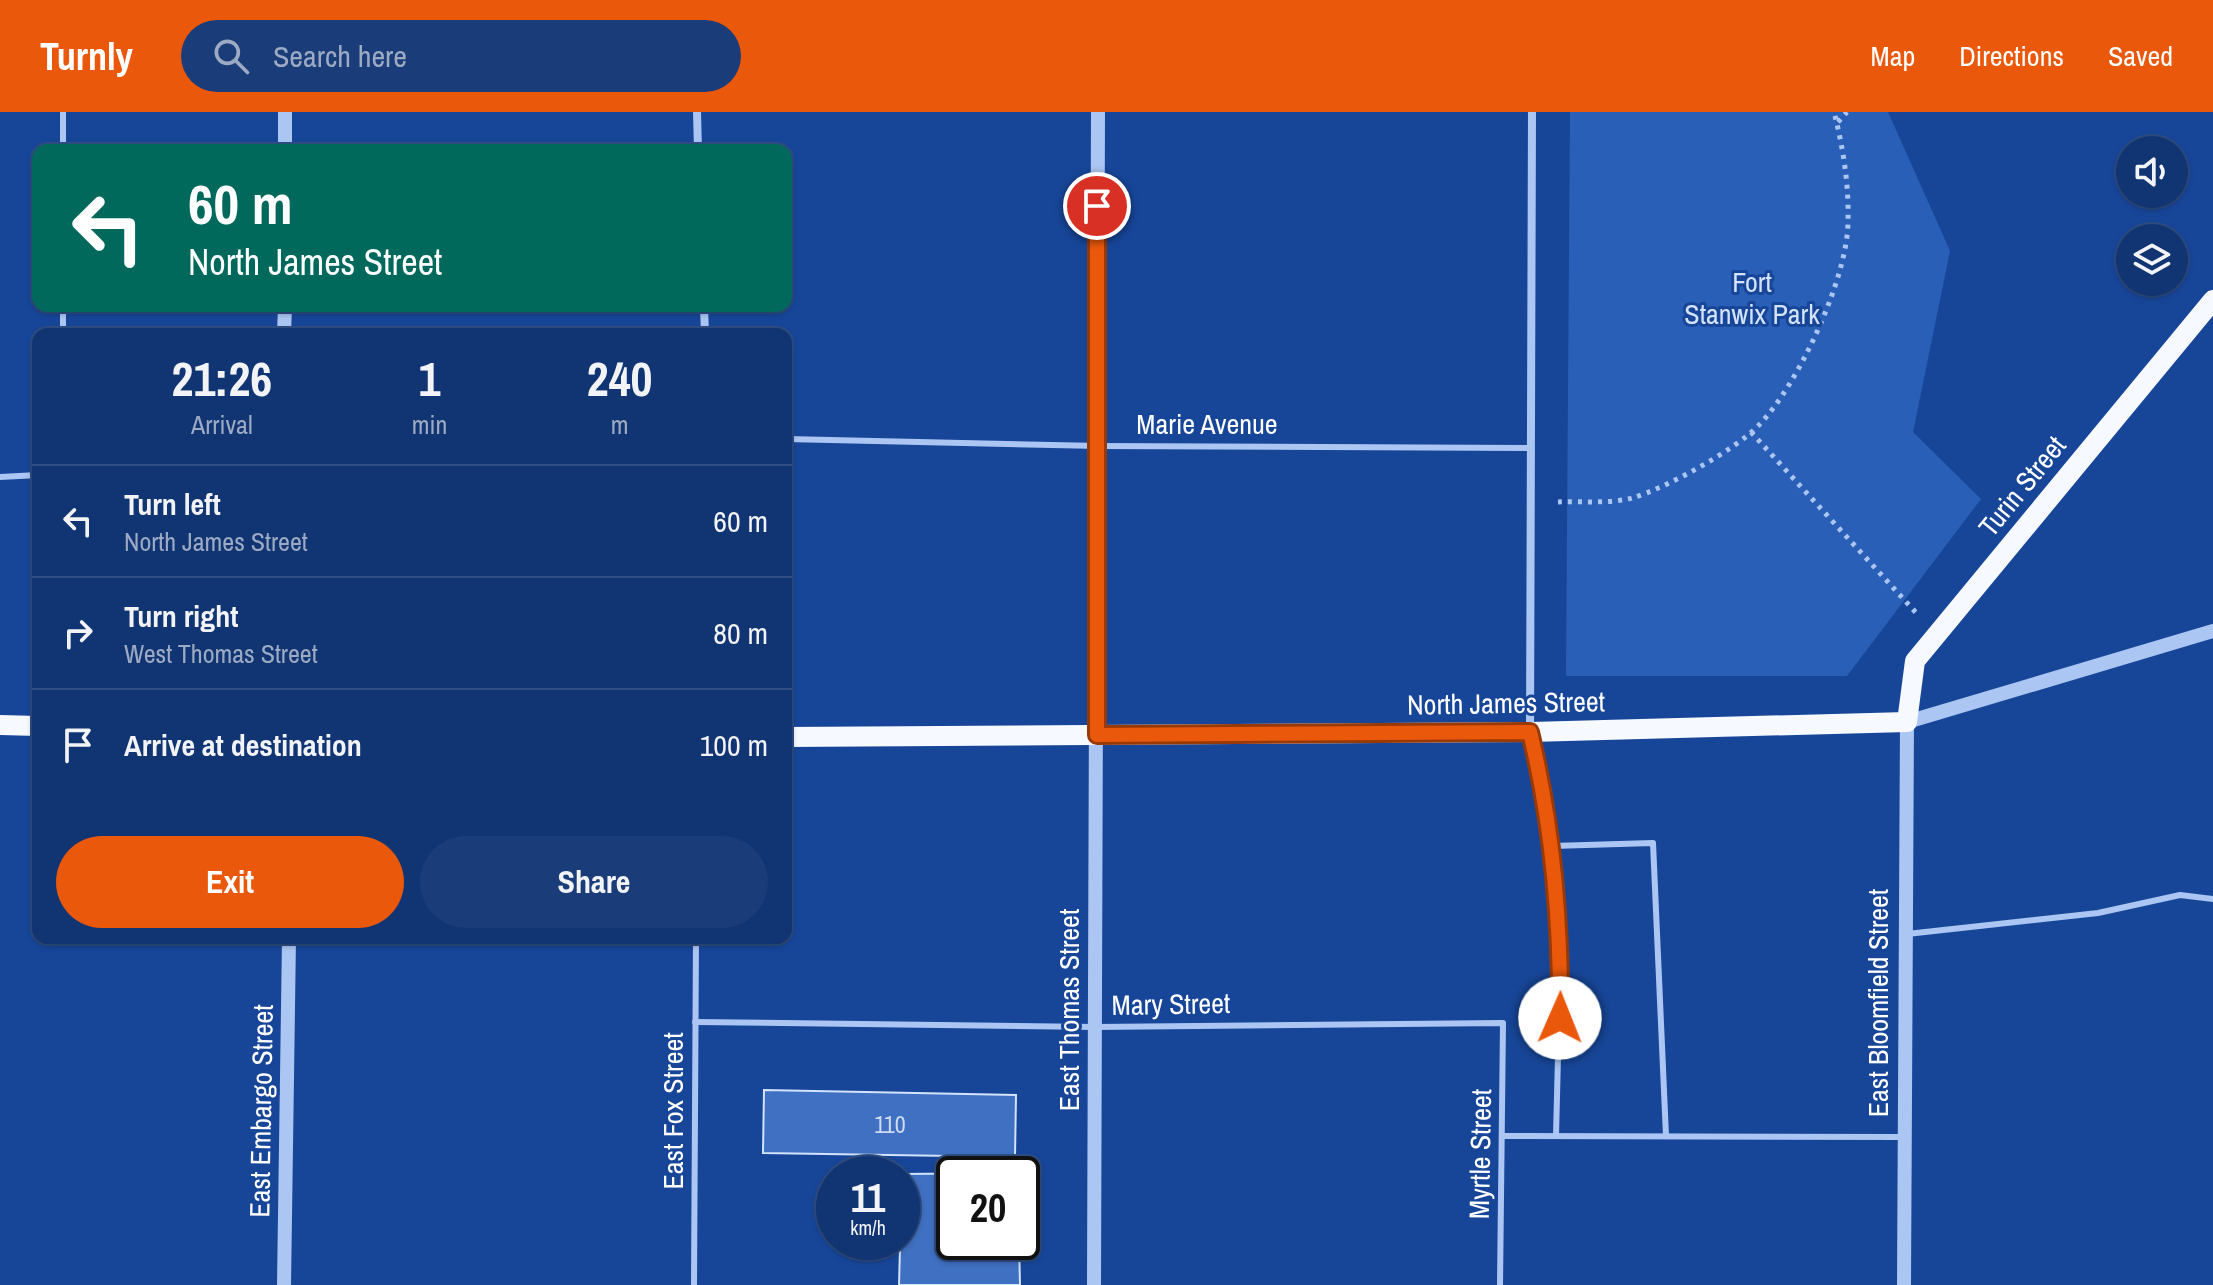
<!DOCTYPE html>
<style>
body{margin:0;font-family:"Archivo Narrow",sans-serif;background:#1a3c78;color:#f1f3f6;height:100vh;display:flex;flex-direction:column;font-size:30px;white-space:nowrap}
*{box-sizing:border-box;margin:0}
p{font-size:26px;color:#9caac4}
.icon{flex:none;width:44px;height:44px;fill:none;stroke:currentColor;stroke-width:2;stroke-linecap:round;stroke-linejoin:round}
.map{position:relative;flex:1;overflow:hidden}
.panel{position:absolute;left:32px;top:216px;width:760px;height:616px;display:flex;flex-direction:column;background:#113473;border-radius:16px;box-shadow:0 2px 6px #0004,0 0 0 2px #304f85}
.panel>*{flex:none}
.hud{position:absolute;left:32px;top:32px;width:760px;height:168px;border-radius:16px;box-shadow:0 2px 6px #0004,0 0 0 2px #304f85;background:#00695c;color:#fff;overflow:hidden}
.fabs{position:absolute;left:2116px;top:24px;display:grid;gap:16px}
.fabs a{display:grid;place-items:center;width:72px;height:72px;border-radius:50%;background:#113473;box-shadow:0 2px 6px #0004,0 0 0 2px #304f85;font-size:40px}
.speed{position:absolute;left:816px;top:1044px;display:flex;gap:16px;font-size:40px;font-weight:700;text-align:center}
.speed>*{display:grid;place-content:center;width:104px;height:104px;border-radius:50%;background:#113473;box-shadow:0 2px 6px #0004,0 0 0 2px #304f85;line-height:1}
.speed small{font-size:20px;font-weight:400}
.speed .limit{border:4px solid #111;border-radius:12px;background:#fff;color:#111}
.pin{position:absolute;display:grid;place-items:center;width:68px;height:68px;color:#fff;margin:-34px;border:4px solid #fff;border-radius:50%;box-shadow:0 2px 8px #0007}
.me{position:absolute;width:88px;margin:-44px;rotate:1deg;stroke-linejoin:round;filter:drop-shadow(0 0 6px #0008)}
.turn{display:flex;align-items:center;gap:28px;height:168px;padding:0 24px;font-size:36px}
.turn .icon{width:104px;height:104px;stroke-width:2.5}
.turn b{display:block;font-size:56px;line-height:68px}
.eta{display:flex;justify-content:space-evenly;align-items:center;height:136px;text-align:center}
.eta b{font-size:48px;font-weight:700;line-height:56px}
.action{display:flex;gap:16px;margin-top:auto;padding:16px 24px}
.action a{flex:1;height:92px;border-radius:48px;background:#ea580c;color:#fff;font-size:32px;font-weight:700;line-height:92px;text-align:center}
.action a+a{background:#1a3c78;color:#f1f3f6}
ul{padding:0;list-style:none}
li{display:flex;align-items:center;gap:24px;height:112px;padding:0 24px;border-top:2px solid #304f85}
li div{flex:1}
li b{display:block;font-size:30px}
li em{font-style:normal}
header{display:flex;align-items:center;gap:48px;box-sizing:border-box;height:112px;padding:0 40px;background:#ea580c;color:#fff}
header strong{font-size:38px}
nav{display:flex;gap:44px;margin-inline-start:auto;font-size:28px}
.search{width:560px;height:72px;background:#1a3c78;display:flex;align-items:center;gap:20px;box-sizing:border-box;padding:0 28px;border-radius:44px;color:#9caac4;font-size:30px}
.map>svg:first-child{display:block}
.green{fill:#2a5fb7}
.building{fill:#3f70c1;stroke:#d3e3fc;stroke-width:2}
.lines{fill:none;stroke-linecap:round;stroke-linejoin:round}
.path{stroke:#abc6f2;stroke-width:5;stroke-dasharray:4 6;stroke-linecap:butt}
.service{stroke:#abc6f2;stroke-width:6}
.minor{stroke:#abc6f2;stroke-width:8}
.tertiary{stroke:#abc6f2;stroke-width:14}
.primary{stroke:#f6f9ff;stroke-width:20}
.route-casing{stroke:#983908;stroke-width:20}
.route{stroke:#ea580c;stroke-width:14}
.labels{text-anchor:middle;dominant-baseline:central;stroke-width:6;stroke-linejoin:round;paint-order:stroke}
.number-label{font-size:24px;fill:#cfdbf0}
.park-label{font-size:28px;fill:#d3e3fc;stroke:#174699}
.street-label{font-size:28px;fill:#fff;stroke:#174699}
</style>
<header>
<strong>Turnly</strong>
<div class="search"><svg class="icon" aria-label="search" viewBox="0 0 24 24"><circle cx="10" cy="10" r="6"/><path d="M15 15l6 6"/></svg>Search here</div>
<nav><a>Map</a><a>Directions</a><a>Saved</a></nav>
</header>
<div class="map">
<svg width="2213" height="1173" viewBox="0 0 2213 1173">
<rect width="100%" height="100%" fill="#174699"/>
<polygon class="green" points="1570,0 1888,0 1950,139 1913,320 1981,387 1847,564 1566,564"/>
<g class="building">
<polygon points="764,978 1016,983 1015,1045 763,1041"/>
<polygon points="1019,1061 954,1062 954,1130 1019,1130 1020,1173 899,1173 902,1062 899,1062"/>
</g>
<g class="lines">
<g class="path">
<polyline points="1838,10 1847,0"/>
<polyline points="1751,320 1919,504"/>
<path d="M 1558,390 C 1581,389 1610,392 1632,386 C 1666,376 1734,339 1759,313 C 1798,273 1848,166 1848,109 C 1849,72 1843,35 1834,0"/>
</g>
<g class="service">
<polyline points="63,38 63,0"/>
<polyline points="63,222 63,194"/>
<polyline points="786,327 1100,334 1531,336"/>
<polyline points="0,365 38,363"/>
<polyline points="1530,623 1547,690 1561,826 1556,1024"/>
<polyline points="1552,734 1653,731 1666,1024"/>
<polyline points="1907,822 2098,801 2180,783 2213,787"/>
<polyline points="695,910 1095,915 1503,911 1500,1173"/>
<polyline points="1502,1024 1903,1025"/>
<polyline points="694,1173 696,826"/>
</g>
<g class="minor">
<polyline points="697,0 698,38"/>
<polyline points="704,194 705,222"/>
<polyline points="1530,619 1532,0"/>
</g>
<g class="tertiary">
<polyline points="285,38 285,0"/>
<polyline points="284,222 285,194"/>
<polyline points="284,1173 289,826"/>
<polyline points="1094,1173 1098,0"/>
<polyline points="1904,1173 1907,610 2213,519"/>
</g>
<g class="primary">
<polyline points="0,613 38,614"/>
<polyline points="786,625 1530,620 1907,610 1915,549 2213,188"/>
</g>
</g>
<g class="lines">
<g class="route-casing">
<path id="route" d="M 1097,94 L 1097,623 L 1530,620 C 1553,715 1561,808 1560,906"/>
</g>
<use href="#route" class="route"/>
</g>
<g class="labels">
<g class="number-label">
<text x="890" y="1012">110</text>
</g>
<g class="park-label">
<text x="1752" y="170">Fort<tspan x="1752" dy="32">Stanwix Park</tspan></text>
</g>
<g class="street-label">
<text x="1207" y="312">Marie Avenue</text>
<text transform="translate(2022 374) rotate(-51)">Turin Street</text>
<text transform="translate(1506 591) rotate(-1)">North James Street</text>
<text transform="translate(1878 891) rotate(-90)">East Bloomfield Street</text>
<text transform="translate(1171 892) rotate(-1)">Mary Street</text>
<text transform="translate(1069 898) rotate(-90)">East Thomas Street</text>
<text transform="translate(261 999) rotate(-89)">East Embargo Street</text>
<text transform="translate(673 999) rotate(-90)">East Fox Street</text>
<text transform="translate(1480 1042) rotate(-89)">Myrtle Street</text>
</g>
</g>
</svg>
<div class="fabs">
<a><svg class="icon" aria-label="sound" viewBox="0 0 24 24"><path d="M4 9h4l5-4v14l-5-4H4zM17 9q2 3 0 6"/></svg></a>
<a><svg class="icon" aria-label="layers" viewBox="0 0 24 24"><path d="M12 4l9 5-9 5-9-5zM3 14l9 5 9-5"/></svg></a>
</div>
<div class="speed"><div>11<small>km/h</small></div><div class="limit">20</div></div>
<div class="pin" style="left:1097px;top:94px;background:#d93025"><svg class="icon" aria-label="arrive" viewBox="0 0 24 24"><path d="M6 21V4h12l-3 4 3 4H6"/></svg></div>
<svg class="me" style="left:1560px;top:906px" viewBox="-20 -20 40 40"><circle r="19" fill="#fff"/><path d="M0-13L10 11 0 6-10 11z" fill="#ea580c"/></svg>
<div class="hud">
<div class="turn"><svg class="icon" aria-label="left" viewBox="0 0 24 24"><path d="M17 20v-9H6M10 6l-5 5 5 5"/></svg><div><b>60 m</b>North James Street</div></div>
</div>
<section class="panel">
<div class="eta">
<div><b>21:26</b><p>Arrival</p></div>
<div><b>1</b><p>min</p></div>
<div><b>240</b><p>m</p></div>
</div>
<ul>
<li><svg class="icon" aria-label="left" viewBox="0 0 24 24"><path d="M17 20v-9H6M10 6l-5 5 5 5"/></svg><div><b>Turn left</b><p>North James Street</p></div><em>60 m</em></li>
<li><svg class="icon" aria-label="right" viewBox="0 0 24 24"><path d="M7 20v-9h11M14 6l5 5-5 5"/></svg><div><b>Turn right</b><p>West Thomas Street</p></div><em>80 m</em></li>
<li><svg class="icon" aria-label="arrive" viewBox="0 0 24 24"><path d="M6 21V4h12l-3 4 3 4H6"/></svg><div><b>Arrive at destination</b></div><em>100 m</em></li>
</ul>
<div class="action"><a>Exit</a><a>Share</a></div>
</section>
</div>
